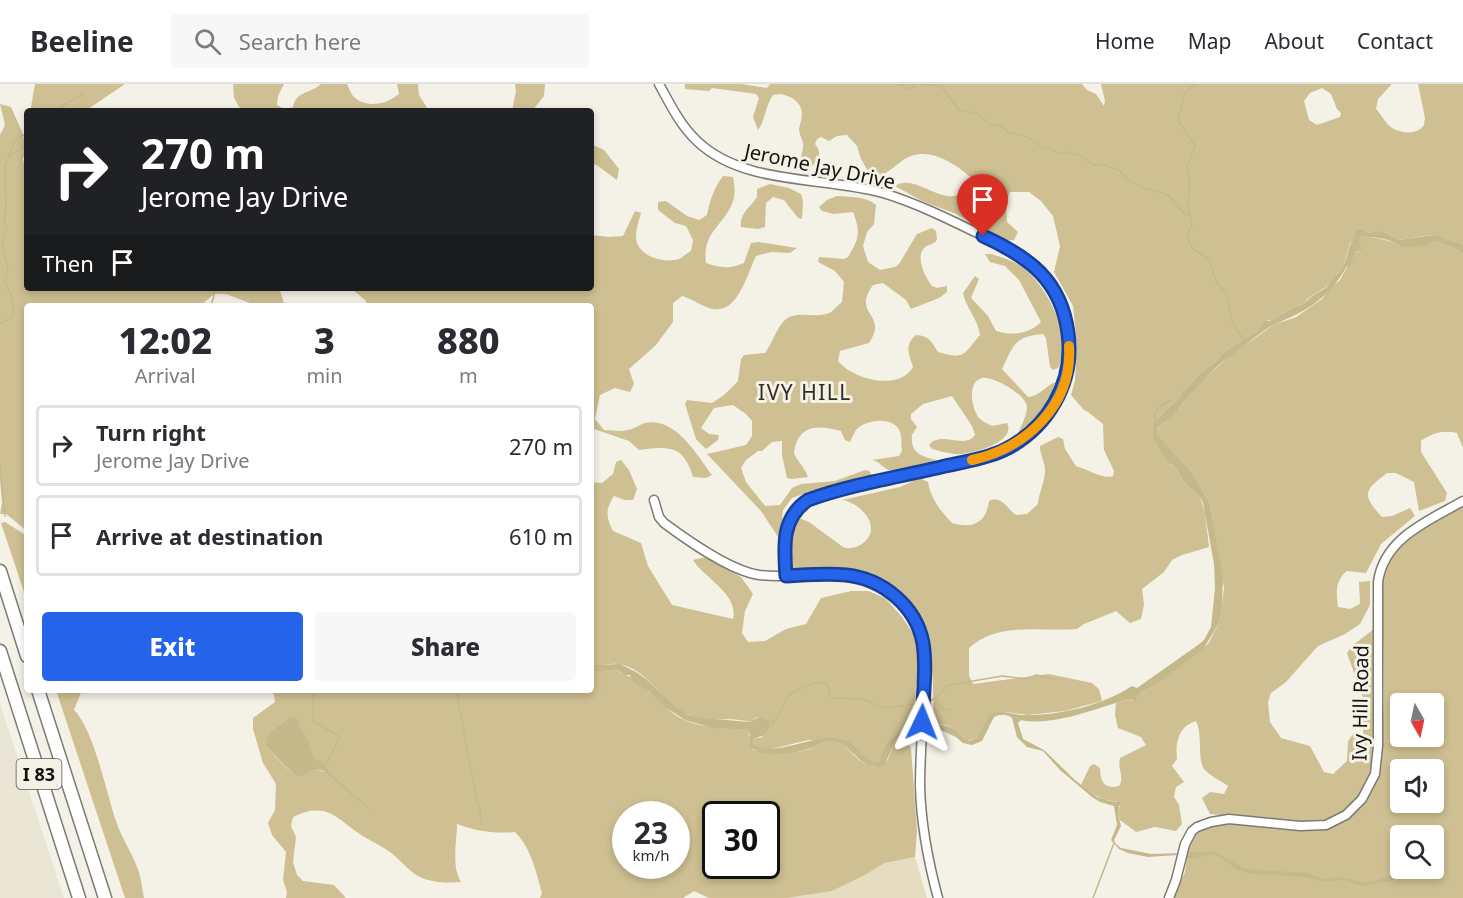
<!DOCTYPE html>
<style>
body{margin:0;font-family:"Noto Sans",sans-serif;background:#f7f7f7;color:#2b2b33;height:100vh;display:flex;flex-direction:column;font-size:22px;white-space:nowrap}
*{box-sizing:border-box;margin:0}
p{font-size:20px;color:#7c7c81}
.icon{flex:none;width:33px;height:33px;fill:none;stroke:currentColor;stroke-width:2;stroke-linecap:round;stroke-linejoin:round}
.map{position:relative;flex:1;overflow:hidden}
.side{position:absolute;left:24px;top:219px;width:570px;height:390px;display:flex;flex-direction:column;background:#fff;border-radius:6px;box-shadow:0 3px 9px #0003}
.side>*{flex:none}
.hud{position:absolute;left:24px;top:24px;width:570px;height:183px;border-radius:6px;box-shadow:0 3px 9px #0003;background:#202124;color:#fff;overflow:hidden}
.needle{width:39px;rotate:171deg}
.controls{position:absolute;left:1390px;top:609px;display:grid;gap:12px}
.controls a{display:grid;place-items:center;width:54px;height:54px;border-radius:6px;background:#fff;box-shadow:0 3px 9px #0003;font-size:30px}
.speed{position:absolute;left:612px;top:717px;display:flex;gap:12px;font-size:30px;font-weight:700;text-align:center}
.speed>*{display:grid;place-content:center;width:78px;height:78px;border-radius:50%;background:#fff;box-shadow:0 3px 9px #0003;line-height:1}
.speed small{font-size:15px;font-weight:400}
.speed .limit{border:3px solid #111;border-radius:9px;background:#fff;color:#111}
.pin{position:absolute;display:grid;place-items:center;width:51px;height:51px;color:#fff;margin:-62px -26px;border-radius:50% 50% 50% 0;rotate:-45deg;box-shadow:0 0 6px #0007}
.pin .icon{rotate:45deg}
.me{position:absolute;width:66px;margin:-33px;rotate:2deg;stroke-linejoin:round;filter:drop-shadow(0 0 4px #0008)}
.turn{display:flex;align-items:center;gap:21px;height:126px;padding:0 18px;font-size:27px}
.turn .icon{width:78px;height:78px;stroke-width:2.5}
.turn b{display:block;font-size:42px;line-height:51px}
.then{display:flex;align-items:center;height:57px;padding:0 18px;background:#0003;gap:12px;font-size:22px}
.eta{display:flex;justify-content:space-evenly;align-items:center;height:102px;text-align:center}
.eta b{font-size:36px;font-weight:800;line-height:42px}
.action{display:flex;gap:12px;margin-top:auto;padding:12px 18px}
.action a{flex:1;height:69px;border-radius:6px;background:#2563eb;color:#fff;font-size:24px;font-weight:800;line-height:69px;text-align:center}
.action a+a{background:#f7f7f7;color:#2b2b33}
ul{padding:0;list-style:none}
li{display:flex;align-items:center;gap:18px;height:81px;margin:0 12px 9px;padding:0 6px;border:3px solid #e1e1e2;border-radius:6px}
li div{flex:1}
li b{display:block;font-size:22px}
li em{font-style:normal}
header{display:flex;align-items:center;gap:36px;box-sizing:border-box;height:84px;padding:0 30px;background:#fff;border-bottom:2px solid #e1e1e2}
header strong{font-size:28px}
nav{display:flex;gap:33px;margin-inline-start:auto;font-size:21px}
.search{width:420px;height:54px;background:#f7f7f7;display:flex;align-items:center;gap:15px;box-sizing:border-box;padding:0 21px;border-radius:6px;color:#7c7c81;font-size:22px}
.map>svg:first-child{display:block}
.built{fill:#eae6d5}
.green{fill:#e6ddc0}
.forest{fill:#cec092;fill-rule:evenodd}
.water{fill:#c5b88a}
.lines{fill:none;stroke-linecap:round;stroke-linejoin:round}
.stream{stroke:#c5b88a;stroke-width:1.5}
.minor-casing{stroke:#7d7a72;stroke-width:11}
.highway-casing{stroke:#7d7a72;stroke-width:15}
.minor{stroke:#fff;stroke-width:8}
.highway{stroke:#fff;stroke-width:12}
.route-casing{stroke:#184099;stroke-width:15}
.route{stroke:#2563eb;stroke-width:10}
.slow{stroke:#f59e0b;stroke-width:10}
.labels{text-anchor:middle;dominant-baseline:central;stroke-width:6;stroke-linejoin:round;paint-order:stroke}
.shield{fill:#f4f1e7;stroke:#575650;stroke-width:1.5}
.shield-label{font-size:18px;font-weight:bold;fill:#14130f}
.street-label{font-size:20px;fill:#14130f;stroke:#f4f1e7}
.neighbourhood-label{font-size:21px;letter-spacing:1.5px;fill:#2f2d25;stroke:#f4f1e7}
</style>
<header>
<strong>Beeline</strong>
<div class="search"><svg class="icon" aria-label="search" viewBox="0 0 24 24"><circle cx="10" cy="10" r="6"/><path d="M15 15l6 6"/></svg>Search here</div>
<nav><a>Home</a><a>Map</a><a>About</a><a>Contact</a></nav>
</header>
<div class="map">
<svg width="1463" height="814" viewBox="0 0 1463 814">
<rect width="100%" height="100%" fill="#f4f1e7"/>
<polygon class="built" points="0,618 5,635 64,814 0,814"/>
<polygon class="green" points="915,773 927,814 787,814 832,807 865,791 885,779"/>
<g class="forest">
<polygon points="35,0 125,0 85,27 33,27 31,23"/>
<path d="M 233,0 L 284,0 L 278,12 L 277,21 L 286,26 L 293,23 C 296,7 310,10 321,0 L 347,0 C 349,4 351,10 354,13 C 367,25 387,20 399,10 L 397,0 L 418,0 L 419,11 L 429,27 L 240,27 L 240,24 L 234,14 Z"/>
<polygon points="515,0 545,0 544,12 532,27 512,27 516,7"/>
<path d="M 685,0 L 741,0 L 767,4 L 770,0 L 1082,0 L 1087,6 L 1096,10 L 1104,22 L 1105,17 L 1101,0 L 1392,0 L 1378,15 L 1376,25 C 1381,30 1386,40 1392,44 C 1403,50 1417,51 1424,41 L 1425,34 L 1418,0 L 1463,0 L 1463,160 L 1432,151 L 1399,156 L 1380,146 L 1369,149 L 1362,145 L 1357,146 L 1356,152 L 1350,159 L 1343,185 L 1336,190 L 1332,199 L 1307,215 L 1304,220 L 1292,224 L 1272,236 L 1268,236 L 1257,247 L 1224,268 L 1214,279 L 1201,288 L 1188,303 L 1184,305 L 1180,313 L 1156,336 L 1155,355 L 1169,380 L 1174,382 L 1186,401 L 1200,413 L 1205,429 L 1209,463 L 1182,471 L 1172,476 L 1164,488 L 1142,505 L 1144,520 L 1141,535 L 1130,539 L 1116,527 L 1084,540 L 1077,545 C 1042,548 998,537 969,564 L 969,592 L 973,600 L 1049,590 L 1092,599 L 1099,605 L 1102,617 L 1065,627 L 1028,631 L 1005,628 L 986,636 L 978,653 L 967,657 C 957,646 948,637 933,642 C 935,578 934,500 855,486 C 834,482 811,488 790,483 L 792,453 L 799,434 L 809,438 L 843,463 C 854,468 872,457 871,444 C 871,431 854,417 842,416 L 900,403 L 920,394 L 928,398 C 931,415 940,426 952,439 C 973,445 986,439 989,417 C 1002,411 1007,425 1016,431 L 1027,430 L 1038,420 C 1039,408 1045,398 1045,386 C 1045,378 1040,371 1040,362 L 1058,353 L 1063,355 L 1065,365 L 1076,382 C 1087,385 1104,396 1113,392 L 1114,387 L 1104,366 L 1103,340 L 1088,328 L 1084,326 L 1071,311 L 1075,297 L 1077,261 L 1073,222 L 1054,188 L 1060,162 L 1053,132 L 1041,117 L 1029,108 L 1010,108 L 1006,118 L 1007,138 L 1018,148 L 1014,156 L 1004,157 L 956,130 L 922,117 L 895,102 C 917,86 952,135 971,98 L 970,93 C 953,78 925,60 902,77 C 894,83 888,88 879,93 L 868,87 L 861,75 L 857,62 L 847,51 L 837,52 L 829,57 L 821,53 L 817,55 L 815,60 C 823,70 819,77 809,84 L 801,78 C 800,71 804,66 803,59 C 802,54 799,50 799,45 C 800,40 802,35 802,30 C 802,16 785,8 773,11 C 765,22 766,35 758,46 L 753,33 L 759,14 L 756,10 L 712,4 L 709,7 L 685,5 ZM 1322,4 L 1331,10 L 1337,25 L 1341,29 L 1340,33 L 1317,41 L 1309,36 L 1304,17 L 1310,9 Z"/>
<polygon points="0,20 11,23 23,50 26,67 23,75 27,96 27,204 279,204 285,222 258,222 226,210 214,210 200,222 27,222 27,447 6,430 0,430 2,419 0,395 0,51 5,41"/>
<polygon points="591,57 593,61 604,66 619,85 617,96 595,80 591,83"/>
<path d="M 723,92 L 733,93 C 735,103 736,113 731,122 C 721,143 702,150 706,179 C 720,184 730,185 744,179 L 751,159 L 758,158 L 797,164 L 790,169 L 771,168 L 756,172 C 747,190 737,234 709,224 C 700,221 692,215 682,212 L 673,219 L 673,238 L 656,261 L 629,285 L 634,300 L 630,308 L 615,304 L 600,311 L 595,335 L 604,346 C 612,346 621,348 628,346 C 634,345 639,341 645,339 C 675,332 697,371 712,391 L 706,394 L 693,393 C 684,361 668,362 639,366 L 629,357 L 591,344 L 591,222 L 368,222 L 365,216 L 351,204 L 591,204 L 591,151 L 609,153 L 623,152 L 635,127 L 641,129 C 639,136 636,145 636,153 C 636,172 664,180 679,175 C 683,173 687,169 691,167 L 693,156 L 686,142 L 675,139 L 658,126 L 658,118 L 666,117 L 687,132 L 699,136 L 707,131 C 710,116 714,104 723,92 Z"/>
<path d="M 770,100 L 789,104 L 801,110 L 803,117 L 802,135 L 798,134 L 784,116 L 773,113 L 766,119 L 765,143 L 758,145 L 741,143 C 739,129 751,123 757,113 L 757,105 Z"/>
<path d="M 837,112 C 849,113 866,112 876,121 L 874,140 L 867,148 L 863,162 L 868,178 L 880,186 L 895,183 L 899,180 L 917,150 L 932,144 L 936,147 L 937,156 C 933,161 928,160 924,164 C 915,174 926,194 932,202 L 937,204 L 947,202 L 947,208 L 939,214 L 911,225 L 906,216 L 883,199 L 873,201 C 851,232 889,229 869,259 L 840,267 L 838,277 C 852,295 899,308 913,283 C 909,271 904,261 916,251 C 929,252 931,257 938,268 C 965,276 963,271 980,251 C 978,235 966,224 963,209 L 975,192 L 979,195 L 971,214 L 988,232 L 996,247 C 1012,252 1029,250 1041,238 L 1039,234 L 1019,196 L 1005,182 L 990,178 L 985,170 L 991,170 C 1001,173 1012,176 1021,182 C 1046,200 1075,254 1058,284 L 1053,286 L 1050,283 L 1046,254 L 1043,250 C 1013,253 1014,261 1002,285 L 1028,313 C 1038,313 1046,302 1055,298 C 1050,321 1036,336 1018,350 C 1021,342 1027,331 1027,323 C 1027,311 993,292 982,294 C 966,298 972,327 980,335 C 983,338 989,340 992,342 L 1007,339 C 1017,358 974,369 961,370 C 951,371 941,367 932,365 L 929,361 C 941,346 964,366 975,351 L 972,342 L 952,312 L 923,320 L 911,330 L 911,335 L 917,343 L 912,351 C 910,369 922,373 937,376 C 923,380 903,390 889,386 C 883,384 879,377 872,376 L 899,372 L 902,367 C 901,361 902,354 900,348 C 895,332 867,335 857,345 C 854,348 852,354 850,358 L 845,356 L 841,347 C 825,343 807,339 798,355 C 796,359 794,365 794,369 C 795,374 806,385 808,393 L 792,395 L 787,394 L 782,371 L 782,357 L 772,358 L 762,367 L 758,367 L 746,376 L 741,384 L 746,398 L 765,422 L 780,421 L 792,404 L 801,400 L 835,397 L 865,386 L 869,387 L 872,391 L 859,397 L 811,407 L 792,414 L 783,426 L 780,456 L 761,427 L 707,370 L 746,361 L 752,352 L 752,337 L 746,330 L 733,321 L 714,324 L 701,344 L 709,350 L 719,351 L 718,356 L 706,365 L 696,355 L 685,320 L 687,316 L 712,319 L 724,311 L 738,297 L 741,275 L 744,271 L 765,269 C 772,260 777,243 785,236 C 797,225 818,236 831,228 C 835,225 838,221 842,218 L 844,198 L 835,187 L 818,178 L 819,173 L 844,175 L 848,173 C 859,155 861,149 853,128 L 834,130 L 822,127 L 819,123 L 827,116 Z"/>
<path d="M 1361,153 C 1386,151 1410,171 1434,157 L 1452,163 L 1463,170 L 1463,364 L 1457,349 C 1444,346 1432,349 1421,357 L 1421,368 L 1447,409 L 1445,417 L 1419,427 L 1414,398 L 1396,389 L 1387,389 C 1363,407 1362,411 1382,433 L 1392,432 L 1410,424 L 1415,432 L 1381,460 L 1366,489 L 1347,487 C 1335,497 1336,508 1338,523 L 1350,525 L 1360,520 L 1359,498 L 1370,497 L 1370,521 L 1360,540 L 1345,550 L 1318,562 L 1286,598 L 1271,609 L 1268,618 L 1270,638 L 1281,654 L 1310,662 L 1324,688 L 1333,690 L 1347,677 L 1348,657 L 1354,649 L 1363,650 L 1363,614 L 1347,569 L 1353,561 L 1374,545 L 1375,660 L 1369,694 L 1355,718 L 1346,728 L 1329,736 L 1305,741 L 1210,730 L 1202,714 L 1210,708 L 1224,710 L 1228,702 C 1221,697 1209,691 1204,685 C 1197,675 1203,651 1196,637 C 1179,642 1175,658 1177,675 L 1172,682 L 1184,698 L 1176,703 L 1174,713 L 1179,721 L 1182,740 L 1176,747 L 1155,743 L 1136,748 L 1120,736 L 1118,730 L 1120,722 L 1116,717 C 1102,718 1092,709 1081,701 L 1090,682 L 1094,680 L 1100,684 C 1100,697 1104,706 1119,702 C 1125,693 1117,684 1120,674 L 1146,661 L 1141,653 L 1118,644 L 1115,631 L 1116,619 L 1128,615 L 1133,617 L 1140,609 L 1159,599 L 1208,560 L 1220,537 L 1224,504 L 1210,420 L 1194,391 L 1156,351 L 1157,345 L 1179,325 L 1199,299 L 1231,271 L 1273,241 L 1296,233 L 1322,215 L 1332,202 L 1340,196 L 1355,168 L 1360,167 L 1359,157 Z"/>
<path d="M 621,376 L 629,386 L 637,405 L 633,416 L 625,416 L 614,412 C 605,426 606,432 613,447 L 641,459 L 648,482 L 672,521 L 733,535 C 739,510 704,494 693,476 L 706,473 L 741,493 L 753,510 L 745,527 L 742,549 L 748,558 L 765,557 L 786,545 L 806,540 L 821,514 L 851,507 L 868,507 L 885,514 L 902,533 L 918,557 L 921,593 L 916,601 L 914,642 L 904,643 L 902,649 C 889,655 883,665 879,679 L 864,674 L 846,657 L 808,656 L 768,666 L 755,663 L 753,660 L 754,655 L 762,653 L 770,640 L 757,633 L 750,638 C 731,632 709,639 690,631 C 663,620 648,585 619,580 C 610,579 600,582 591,581 L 591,398 L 602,399 L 613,390 L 616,378 Z"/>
<path d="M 1463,422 L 1463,814 L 1173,814 L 1185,788 L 1188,765 L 1196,747 L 1210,742 L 1240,739 L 1316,746 L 1339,740 L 1362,723 L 1380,690 L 1384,619 L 1382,490 C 1398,452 1429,441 1463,422 ZM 1401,620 L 1434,620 L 1434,652 L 1401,652 ZM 1401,686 L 1434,686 L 1434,718 L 1401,718 ZM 1401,752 L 1434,752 L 1434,784 L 1401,784 Z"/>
<polygon points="5,438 27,452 27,517 1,439"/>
<path d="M 612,585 L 616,585 L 622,590 L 632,593 C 637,602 641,601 649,607 C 658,614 665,623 674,630 C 696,645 722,644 748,646 L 753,666 C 768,671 798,670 813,664 C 821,661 825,655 835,657 C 846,660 852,671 861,677 C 864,680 869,681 874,683 L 887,677 L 896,655 L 902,652 L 911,664 L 917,747 L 915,773 L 885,779 L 865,791 L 832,807 L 787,814 L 709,814 L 694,807 L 683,814 L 540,814 L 542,809 C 536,787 531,764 515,748 C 494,750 476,747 457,740 C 457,758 451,781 461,798 C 449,799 432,799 420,793 C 410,788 404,780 395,772 C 386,764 374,759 363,752 C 337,736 328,716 293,733 L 291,742 L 296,753 L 293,778 L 297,791 L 303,797 L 334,801 L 346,814 L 286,814 L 287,808 L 283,796 L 286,768 L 272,751 L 268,739 L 275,726 L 276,700 L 263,679 L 253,645 L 253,634 L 275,618 L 273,606 L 591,606 L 591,587 L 605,587 ZM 290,633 L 298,638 C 300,649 307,662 313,672 C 319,680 321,677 324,688 L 316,685 C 311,687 306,691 302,691 C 291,693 274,670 267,663 L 269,648 ZM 626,730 L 676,730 L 676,782 L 626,782 ZM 716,730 L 766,730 L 766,782 L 716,782 Z"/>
<path d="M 56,606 L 82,606 L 74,626 C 94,646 106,708 116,737 C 121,753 131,767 137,783 C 141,792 142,804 144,814 L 125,814 Z"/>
</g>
<g class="water">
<path d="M 1362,145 L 1369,149 L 1380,146 L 1399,156 L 1434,151 L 1463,160 L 1463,170 L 1452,163 L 1434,157 C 1426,164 1413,162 1404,163 C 1393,156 1374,152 1361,153 L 1359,157 L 1362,166 L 1355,168 L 1350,183 L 1347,182 C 1328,216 1306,227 1273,241 C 1264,245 1242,264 1232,271 C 1210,286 1194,306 1178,326 C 1172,334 1163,338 1157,345 L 1157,351 L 1194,391 L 1210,420 L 1223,494 L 1222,522 L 1220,537 L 1204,564 L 1159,599 L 1140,609 L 1135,617 L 1128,615 C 1098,624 1052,643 1021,636 L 1018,639 L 1023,655 L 1044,666 L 1075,696 L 1097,713 L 1109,717 L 1120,718 L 1118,730 L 1121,742 L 1114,756 L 1116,760 L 1121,764 L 1151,770 L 1216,768 L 1245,785 L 1307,789 L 1324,795 L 1341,793 L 1365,799 L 1373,798 L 1407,785 L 1414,785 L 1390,797 L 1363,802 L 1343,796 L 1321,798 L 1307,793 L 1251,790 L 1236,785 L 1223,775 L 1211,770 L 1192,775 L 1177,771 L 1148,773 L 1128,769 L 1119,765 L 1111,756 L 1117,741 L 1114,722 L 1100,718 L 1092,713 L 1060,686 L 1043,667 L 1027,663 L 1017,653 L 1012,634 C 1007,630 1000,630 994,633 L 982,657 L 972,661 L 963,659 L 956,653 L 941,646 L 905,649 L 896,655 L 885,680 C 862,692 854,660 833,657 C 824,655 820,662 812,664 C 797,669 761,676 750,662 L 750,651 L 748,646 L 712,644 L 685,636 L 665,623 L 649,607 L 635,600 L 630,591 L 624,591 L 616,585 L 605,587 L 591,587 L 591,581 L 620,580 L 636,588 L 646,595 L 675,622 L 689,631 L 703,634 L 750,638 C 759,633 759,631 769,637 L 770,642 L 764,651 L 754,655 L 753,660 C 768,674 809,653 831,654 C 835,654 845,656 849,658 C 860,666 864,677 879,678 C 883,666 889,652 902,648 L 905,643 C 919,641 944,638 954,645 C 960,648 963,655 969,657 L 978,653 C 982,644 986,632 995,628 C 1007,627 1017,632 1028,631 C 1062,631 1103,621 1132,602 L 1137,604 L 1198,561 L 1204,556 L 1211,543 L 1215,504 L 1214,480 L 1203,419 L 1200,413 L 1186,401 L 1174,382 L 1168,379 L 1153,353 L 1154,338 L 1180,313 L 1183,306 L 1188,303 L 1201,288 L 1214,279 L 1224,268 L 1257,247 L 1264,238 L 1272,236 L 1292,224 L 1304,220 C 1312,208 1330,207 1334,192 C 1346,185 1346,173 1350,161 C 1352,155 1356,153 1356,146 Z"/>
<path d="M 290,633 L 297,634 C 300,644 299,643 305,651 C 309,657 310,667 314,673 C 319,679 325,679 328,686 L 327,688 L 316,685 L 302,692 L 296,691 L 285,682 L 267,663 L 266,658 L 269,648 Z"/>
</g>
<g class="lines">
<g class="stream">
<polyline points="901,0 908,5 914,3 916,0"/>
<polyline points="921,0 941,2 959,26 978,30 992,42 999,40 1008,48 1028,53 1044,65 1049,63 1058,70 1064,68 1079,71 1094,81 1100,80 1119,86 1127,95 1141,103 1168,111 1185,130 1190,131"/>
<polyline points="1194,0 1184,11 1178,36 1195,62 1187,82 1190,98 1188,122 1192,141 1188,150 1189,157 1193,165 1209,175 1216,197 1226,209 1232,237 1243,255"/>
<polyline points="54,27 83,10"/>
<polyline points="9,73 25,61"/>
<polyline points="211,222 216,204"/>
<polyline points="0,239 12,234 14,229 12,214 5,198 8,185 2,162 7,143 4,138 6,124 5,82 14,57 27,49"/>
<path d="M 1155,340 C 1153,326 1159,322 1171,316"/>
<polyline points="0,381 5,432"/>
<polyline points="313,606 313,637 340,653 326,681"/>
<polyline points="456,606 477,717 480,726 481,738"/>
<polyline points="936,614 940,623 949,626"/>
<polyline points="927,618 936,614 947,602 967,598 1002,592 1026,595 1036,591 1056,595"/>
<path d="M 771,639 C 781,634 781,620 789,612 C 793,607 817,596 824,599 C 829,600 829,606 829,611 L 833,614 L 863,615 L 881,623 L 889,624 L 919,619"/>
<polyline points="327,688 369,725"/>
<polyline points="1093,814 1114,759"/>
</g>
<g class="minor-casing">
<g id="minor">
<path d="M 659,0 C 670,20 680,41 697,57 C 744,102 823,92 883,109 C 926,122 968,145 1008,164 C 1045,186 1066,216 1069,260 C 1072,306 1043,350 999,368 C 984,374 967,377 950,381 C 905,392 851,400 808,416 C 780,433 784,463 786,492"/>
<path d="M 654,416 L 659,433 L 664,439 C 687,456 730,487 759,491 C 789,495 819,487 849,491 C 885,497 914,522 922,557 C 925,569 924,581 924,593 C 924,630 920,666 920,702 C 921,740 928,777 938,814"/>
<path d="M 1169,814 L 1176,796 L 1185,760 L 1192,747 L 1197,743 L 1211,738 L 1229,735 L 1300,742 L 1326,741 L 1346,731 L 1362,715 L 1375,690 L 1378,662 L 1378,498 C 1384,454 1428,437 1463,417"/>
</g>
</g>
<g class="highway-casing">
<g id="highway">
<polyline points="0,487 27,572"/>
<polyline points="0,567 79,814"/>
<polyline points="38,606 105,814"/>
</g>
</g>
<use href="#minor" class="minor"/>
<use href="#highway" class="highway"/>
</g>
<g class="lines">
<g class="route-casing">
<path id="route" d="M 922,638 C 923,612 927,584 923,559 C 916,522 883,495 846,491 C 826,489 806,491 786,492 C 784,463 781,434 808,416 C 852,400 900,393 945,382 C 964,378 984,375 1002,367 C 1047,346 1075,299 1068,249 C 1061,196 1029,173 983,152"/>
</g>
<use href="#route" class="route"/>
<path class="slow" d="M 972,376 C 1026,364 1073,321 1069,262"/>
</g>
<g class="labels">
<rect class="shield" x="16.5" y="675" width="45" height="30" rx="4.5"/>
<g class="shield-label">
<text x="39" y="690">I 83</text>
</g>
<g class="street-label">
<text transform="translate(820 82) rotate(12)">Jerome Jay Drive</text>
<text transform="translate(1360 619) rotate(-89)">Ivy Hill Road</text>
</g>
<g class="neighbourhood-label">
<text x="805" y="308">IVY HILL</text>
</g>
</g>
</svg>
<div class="controls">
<a><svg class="needle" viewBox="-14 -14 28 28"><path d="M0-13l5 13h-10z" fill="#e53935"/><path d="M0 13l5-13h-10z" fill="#7c7c81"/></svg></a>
<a><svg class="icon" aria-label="sound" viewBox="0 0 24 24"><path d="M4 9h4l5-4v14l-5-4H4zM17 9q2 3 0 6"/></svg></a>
<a><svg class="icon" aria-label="search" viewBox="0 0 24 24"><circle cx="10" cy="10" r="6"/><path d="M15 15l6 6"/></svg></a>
</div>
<div class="speed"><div>23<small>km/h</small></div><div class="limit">30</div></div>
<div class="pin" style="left:983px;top:152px;background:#d93025"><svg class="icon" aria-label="arrive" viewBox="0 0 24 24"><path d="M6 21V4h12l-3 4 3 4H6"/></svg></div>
<svg class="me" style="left:922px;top:638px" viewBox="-20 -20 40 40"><path d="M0-17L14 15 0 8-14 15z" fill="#2563eb" stroke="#fff" stroke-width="4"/></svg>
<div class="hud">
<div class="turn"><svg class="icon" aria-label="right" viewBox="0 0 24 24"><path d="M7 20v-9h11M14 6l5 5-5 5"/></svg><div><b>270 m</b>Jerome Jay Drive</div></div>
<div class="then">Then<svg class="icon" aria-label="arrive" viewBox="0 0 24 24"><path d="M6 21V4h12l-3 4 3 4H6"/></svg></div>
</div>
<section class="side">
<div class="eta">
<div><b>12:02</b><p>Arrival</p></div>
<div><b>3</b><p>min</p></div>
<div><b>880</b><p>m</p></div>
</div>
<ul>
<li><svg class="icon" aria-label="right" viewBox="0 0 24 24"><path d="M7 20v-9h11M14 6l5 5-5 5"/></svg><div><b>Turn right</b><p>Jerome Jay Drive</p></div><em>270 m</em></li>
<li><svg class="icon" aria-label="arrive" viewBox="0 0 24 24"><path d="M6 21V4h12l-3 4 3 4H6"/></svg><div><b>Arrive at destination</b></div><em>610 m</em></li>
</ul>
<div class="action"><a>Exit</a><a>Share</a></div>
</section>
</div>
